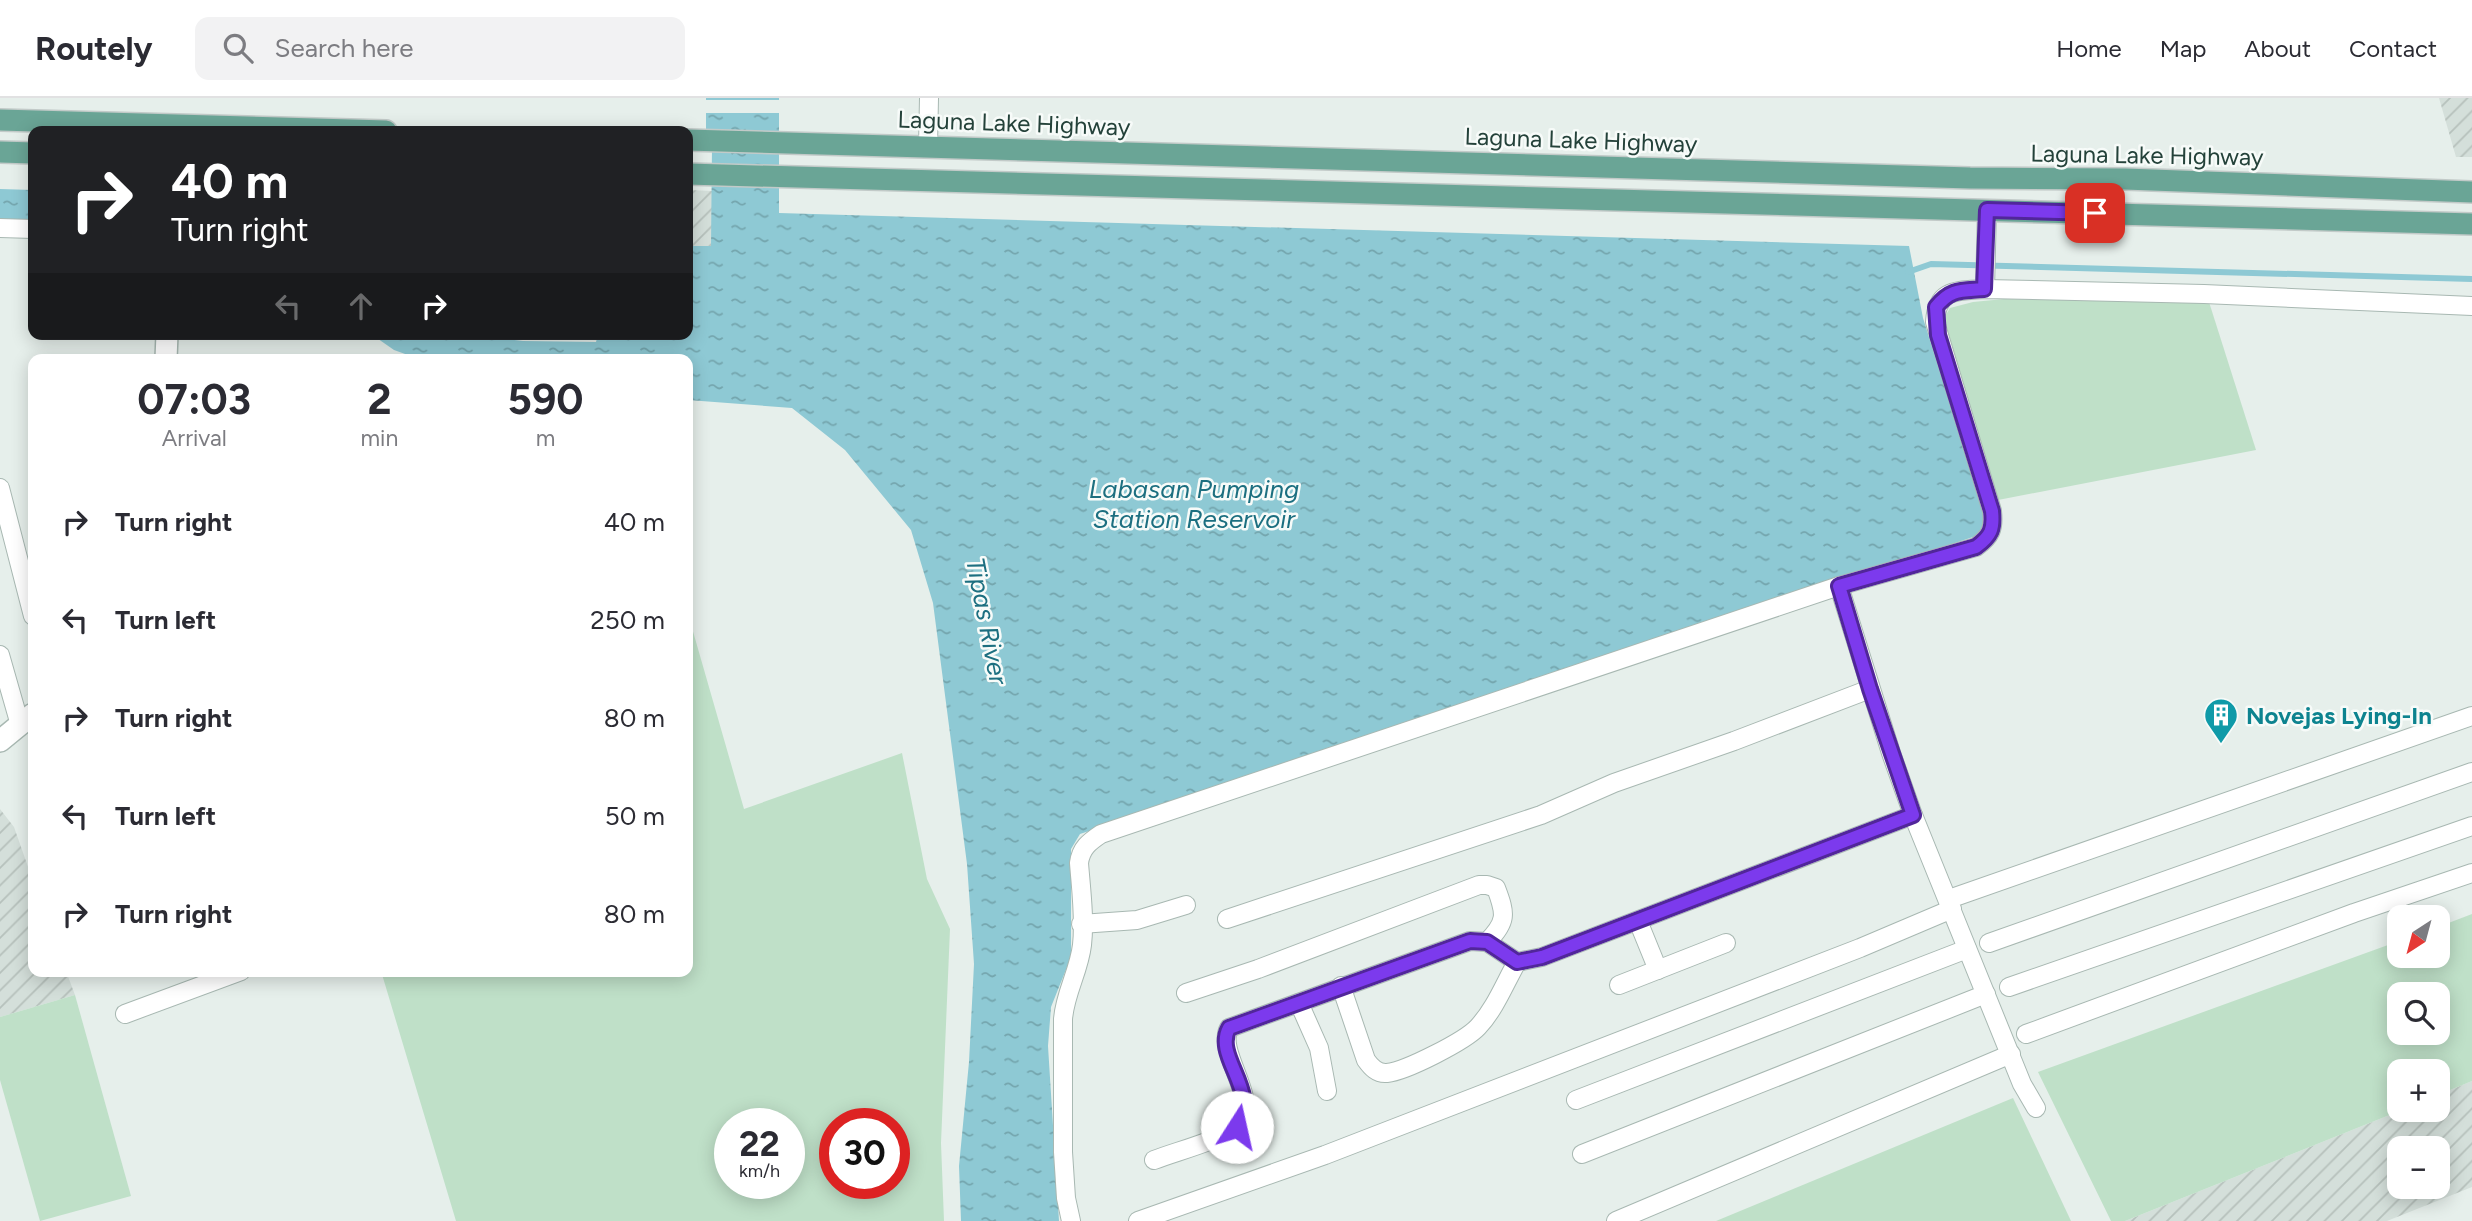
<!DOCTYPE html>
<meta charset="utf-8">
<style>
body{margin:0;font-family:Figtree,sans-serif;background:#f2f2f3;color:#2b2b33;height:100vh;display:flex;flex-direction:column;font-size:26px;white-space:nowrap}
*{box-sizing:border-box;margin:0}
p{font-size:23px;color:#7c7c81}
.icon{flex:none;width:38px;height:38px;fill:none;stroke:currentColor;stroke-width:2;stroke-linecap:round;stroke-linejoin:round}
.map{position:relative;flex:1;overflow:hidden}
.side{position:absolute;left:28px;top:256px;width:665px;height:623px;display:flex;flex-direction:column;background:#fff;border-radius:14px;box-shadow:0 4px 18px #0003}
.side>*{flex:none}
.hud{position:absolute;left:28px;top:28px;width:665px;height:214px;border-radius:14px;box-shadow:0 4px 18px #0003;background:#202124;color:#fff;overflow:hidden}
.needle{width:46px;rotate:216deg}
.controls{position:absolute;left:2387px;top:807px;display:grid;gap:14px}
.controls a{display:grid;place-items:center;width:63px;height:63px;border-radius:14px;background:#fff;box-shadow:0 4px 18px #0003;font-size:35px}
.speed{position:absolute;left:714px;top:1010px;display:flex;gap:14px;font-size:35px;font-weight:700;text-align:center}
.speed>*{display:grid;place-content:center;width:91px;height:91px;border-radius:50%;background:#fff;box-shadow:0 4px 18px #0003;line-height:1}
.speed small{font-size:18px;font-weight:400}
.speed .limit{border:10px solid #d22;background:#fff;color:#111}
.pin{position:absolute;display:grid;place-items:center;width:60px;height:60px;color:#fff;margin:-30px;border-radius:14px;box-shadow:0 4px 10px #0006}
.me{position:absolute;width:77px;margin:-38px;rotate:10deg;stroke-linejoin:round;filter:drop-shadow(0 0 5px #0008)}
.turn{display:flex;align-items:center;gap:24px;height:147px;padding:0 28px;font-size:32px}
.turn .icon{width:91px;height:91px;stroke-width:2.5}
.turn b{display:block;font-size:49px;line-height:60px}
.lanes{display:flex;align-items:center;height:66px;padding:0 28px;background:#0003;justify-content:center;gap:35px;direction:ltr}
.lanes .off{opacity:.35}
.eta{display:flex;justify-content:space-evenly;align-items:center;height:119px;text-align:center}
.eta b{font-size:42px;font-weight:700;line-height:49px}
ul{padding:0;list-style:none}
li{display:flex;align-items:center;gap:21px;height:98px;padding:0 28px}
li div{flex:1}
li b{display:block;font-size:26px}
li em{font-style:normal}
header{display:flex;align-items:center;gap:42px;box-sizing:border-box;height:98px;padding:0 35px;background:#fff;border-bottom:2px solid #e1e1e2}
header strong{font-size:33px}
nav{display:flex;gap:38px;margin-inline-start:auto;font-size:24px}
.search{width:490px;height:63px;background:#f2f2f3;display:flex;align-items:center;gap:18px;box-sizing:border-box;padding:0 24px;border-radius:14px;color:#7c7c81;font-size:26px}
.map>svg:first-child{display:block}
.industrial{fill:url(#industrial-furrows);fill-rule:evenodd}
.green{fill:#bfe0c8;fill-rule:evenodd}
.water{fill:url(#water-ripples)}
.pier{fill:#e6efeb}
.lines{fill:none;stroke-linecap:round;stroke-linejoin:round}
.stream{stroke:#8ec9d4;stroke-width:6}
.minor-casing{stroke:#a8b8b2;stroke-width:20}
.tertiary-casing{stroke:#a8b8b2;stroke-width:24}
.primary-casing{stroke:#c2cac8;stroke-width:24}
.minor{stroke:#fff;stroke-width:18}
.tertiary{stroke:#fff;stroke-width:21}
.primary{stroke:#6aa596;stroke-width:21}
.route-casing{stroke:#51269a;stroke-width:18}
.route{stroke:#7c3aed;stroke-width:12}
.labels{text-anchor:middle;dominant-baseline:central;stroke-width:5;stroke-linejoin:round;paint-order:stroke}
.street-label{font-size:24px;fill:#24423a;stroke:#f7fbf9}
.culture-label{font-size:24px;font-weight:bold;fill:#0d838f;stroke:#f7fbf9;text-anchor:start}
.water-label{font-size:26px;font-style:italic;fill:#1c6f80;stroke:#f7fbf9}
</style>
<header>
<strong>Routely</strong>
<div class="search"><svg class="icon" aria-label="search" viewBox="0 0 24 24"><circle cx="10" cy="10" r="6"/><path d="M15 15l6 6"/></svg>Search here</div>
<nav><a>Home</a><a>Map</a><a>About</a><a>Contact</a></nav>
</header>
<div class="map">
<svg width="2472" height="1123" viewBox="0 0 2472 1123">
<defs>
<pattern id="industrial-furrows" width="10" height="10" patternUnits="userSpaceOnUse" patternTransform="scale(1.75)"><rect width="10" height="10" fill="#d4dfda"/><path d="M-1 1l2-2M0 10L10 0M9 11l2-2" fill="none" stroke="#b6c1bc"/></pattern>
<pattern id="water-ripples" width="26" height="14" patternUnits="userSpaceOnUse" patternTransform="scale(1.75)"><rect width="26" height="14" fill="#8ec9d4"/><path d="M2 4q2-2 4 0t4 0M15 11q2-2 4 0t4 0" fill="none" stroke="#74a5ad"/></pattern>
</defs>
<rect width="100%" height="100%" fill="#e6efeb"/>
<g class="industrial">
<polygon points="2439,0 2472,0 2472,59 2456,59"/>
<polygon points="688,92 713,93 713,122 711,148 689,198"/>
<polygon points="0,711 14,729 33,783 33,873 66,873 75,897 0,919"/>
<path d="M 2472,983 L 2472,1089 L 2387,1123 L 2125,1123 L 2402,1012 L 2438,1012 L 2438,997 ZM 2399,1050 L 2438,1050 L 2438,1088 L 2399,1088 Z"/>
</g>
<g class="green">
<polygon points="2004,201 2209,204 2256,352 1998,402 1944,220 1950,210 1973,204"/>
<path d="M 688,516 L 744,711 L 902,655 L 927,781 L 950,831 L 941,1045 L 944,1123 L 456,1123 L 381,873 L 688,873 ZM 730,1026 L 789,1026 L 789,1085 L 730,1085 ZM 835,1026 L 894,1026 L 894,1085 L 835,1085 Z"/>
<path d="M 2472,816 L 2472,983 L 2438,997 L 2438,973 L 2399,973 L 2399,1012 L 2402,1012 L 2125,1123 L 2111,1123 L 2038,974 L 2399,843 L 2399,858 L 2438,858 L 2438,829 ZM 2400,896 L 2438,896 L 2438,934 L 2399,934 Z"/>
<polygon points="75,897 131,1098 40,1123 0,982 0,919"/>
<polygon points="2013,1000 2071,1123 1716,1123"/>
</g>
<g class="water">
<polygon points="706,0 779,0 779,115 1909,148 1923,220 1983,411 1984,425 1979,437 1080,736 1071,751 1071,859 1051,909 1048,948 1059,1123 961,1123 959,1068 969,964 974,866 967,766 933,505 911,432 845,352 792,310 688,302 688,261 419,261 394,252 371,236 467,236 523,243 596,244 598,236 688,236 688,198 692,148 711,148 712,48 706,37"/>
<polygon points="0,91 33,92 33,123 0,123"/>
</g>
<rect class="pier" x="706" y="2" width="73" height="13"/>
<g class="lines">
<polyline class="stream" points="1908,174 1931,166 2472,181"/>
<g class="minor-casing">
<g id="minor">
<polyline points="928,48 929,0"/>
<polyline points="0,130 33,131"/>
<polyline points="1985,191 1987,112"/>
<polyline points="0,390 33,518"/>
<polyline points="1839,488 1891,655 1913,717 2022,986 2036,1010"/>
<polyline points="0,557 20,627"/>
<polyline points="1949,801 2472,618"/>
<polyline points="1227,821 1541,717 1614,685 1734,643 1870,591"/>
<polyline points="1638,823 1658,872"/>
<polyline points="1081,826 1137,822 1186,807"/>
<polyline points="1989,845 2472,674"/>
<polyline points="1619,887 1726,845"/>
<path d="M 1341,888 L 1366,962 C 1371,969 1377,976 1387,975 C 1406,973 1465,943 1478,929 C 1495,911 1505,885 1517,864"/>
<polyline points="2009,889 2472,728"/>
<path d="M 1186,895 L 1258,871 L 1479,787 L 1487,787 L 1496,790 C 1506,816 1507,824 1487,844"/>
<polyline points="1299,905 1319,950 1327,993"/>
<polyline points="125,916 241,873"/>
<polyline points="2026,936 2354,815 2472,775"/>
<polyline points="1576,1002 1967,851"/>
<polyline points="1582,1056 1986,896"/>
<path d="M 1154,1062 C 1177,1053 1215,1044 1234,1030 C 1267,1008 1215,956 1229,930 L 1470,843 L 1487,844 L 1517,864 L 1542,859 L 1913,717"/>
<path d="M 1071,1123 L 1066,1100 L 1063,1054 L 1063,921 C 1065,895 1079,873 1082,847 C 1085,821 1081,791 1079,765 C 1081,750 1089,744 1101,736 L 1839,488 L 1976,449 C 1991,438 1994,431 1992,413 L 1935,224 C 1937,190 1957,193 1985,191 L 2204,196 L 2472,208"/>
<polyline points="1138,1123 1325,1057 1860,850 1952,811"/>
<polyline points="1616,1123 2011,956"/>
</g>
</g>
<g class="tertiary-casing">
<g id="tertiary">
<polyline points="166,261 167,236"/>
<polyline points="0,643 33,616"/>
</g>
</g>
<g class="primary-casing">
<g id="primary">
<polyline points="0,22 386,33"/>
<polyline points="688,42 1970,80 2125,81 2472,94"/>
<polyline points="0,54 33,55"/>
<polyline points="688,76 2472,126"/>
</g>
</g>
<use href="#minor" class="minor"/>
<use href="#tertiary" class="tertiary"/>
<use href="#primary" class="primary"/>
</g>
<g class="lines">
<g class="route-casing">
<path id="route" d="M 1237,1029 C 1261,993 1213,959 1229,930 L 1470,843 L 1487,844 L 1517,864 L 1542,859 L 1913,717 L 1870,591 L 1839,488 L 1976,449 C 1991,438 1994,431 1992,413 L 1938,237 L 1936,209 C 1951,190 1962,193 1984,191 L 1987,112 L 2095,115"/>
</g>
<use href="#route" class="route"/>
</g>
<defs>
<g id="building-pin" transform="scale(1.75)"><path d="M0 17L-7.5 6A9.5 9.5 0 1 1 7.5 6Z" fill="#0f9aa8" stroke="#f7fbf9"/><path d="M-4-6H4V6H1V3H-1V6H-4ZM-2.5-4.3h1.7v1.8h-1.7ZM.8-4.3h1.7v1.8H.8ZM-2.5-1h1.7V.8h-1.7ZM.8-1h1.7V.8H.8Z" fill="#fff"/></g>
</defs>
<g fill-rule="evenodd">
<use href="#building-pin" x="2221" y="617"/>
</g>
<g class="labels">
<g class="street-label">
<text transform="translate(1014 25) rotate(2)">Laguna Lake Highway</text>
<text transform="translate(1581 42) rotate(2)">Laguna Lake Highway</text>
<text transform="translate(2147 57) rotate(1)">Laguna Lake Highway</text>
</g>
<g class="culture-label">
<text x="2246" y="617">Novejas Lying-In</text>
</g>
<g class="water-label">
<text x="1194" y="391">Labasan Pumping<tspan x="1194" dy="30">Station Reservoir</tspan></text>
<text transform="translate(987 523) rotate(79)">Tipas River</text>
</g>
</g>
</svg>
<div class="controls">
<a><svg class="needle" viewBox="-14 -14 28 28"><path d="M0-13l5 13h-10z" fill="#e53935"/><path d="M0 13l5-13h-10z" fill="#7c7c81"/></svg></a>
<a><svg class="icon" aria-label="search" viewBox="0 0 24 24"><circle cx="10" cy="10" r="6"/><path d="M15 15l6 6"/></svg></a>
<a>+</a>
<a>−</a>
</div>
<div class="speed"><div>22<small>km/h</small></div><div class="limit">30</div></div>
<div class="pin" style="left:2095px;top:115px;background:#d93025"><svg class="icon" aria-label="arrive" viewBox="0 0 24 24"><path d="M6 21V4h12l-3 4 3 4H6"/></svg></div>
<svg class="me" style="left:1237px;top:1029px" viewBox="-20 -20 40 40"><circle r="19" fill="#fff"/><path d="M0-13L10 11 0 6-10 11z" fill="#7c3aed"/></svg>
<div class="hud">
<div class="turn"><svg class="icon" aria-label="right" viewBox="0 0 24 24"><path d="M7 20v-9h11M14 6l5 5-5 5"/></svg><div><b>40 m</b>Turn right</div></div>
<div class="lanes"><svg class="icon off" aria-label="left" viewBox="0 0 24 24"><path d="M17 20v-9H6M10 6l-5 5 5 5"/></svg><svg class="icon off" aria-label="ahead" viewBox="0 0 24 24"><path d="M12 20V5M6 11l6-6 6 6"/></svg><svg class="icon" aria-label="right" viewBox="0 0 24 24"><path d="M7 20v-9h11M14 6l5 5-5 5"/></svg></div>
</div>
<section class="side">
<div class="eta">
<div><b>07:03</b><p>Arrival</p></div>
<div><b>2</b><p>min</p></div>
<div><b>590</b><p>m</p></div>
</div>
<ul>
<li><svg class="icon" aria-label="right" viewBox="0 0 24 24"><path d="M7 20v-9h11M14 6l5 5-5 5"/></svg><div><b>Turn right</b></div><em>40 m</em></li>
<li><svg class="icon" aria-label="left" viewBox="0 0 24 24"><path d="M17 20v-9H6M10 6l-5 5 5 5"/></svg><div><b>Turn left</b></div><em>250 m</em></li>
<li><svg class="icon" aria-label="right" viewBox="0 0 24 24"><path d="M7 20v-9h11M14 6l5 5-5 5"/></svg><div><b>Turn right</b></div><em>80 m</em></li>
<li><svg class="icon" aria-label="left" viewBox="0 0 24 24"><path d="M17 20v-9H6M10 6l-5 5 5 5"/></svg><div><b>Turn left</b></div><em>50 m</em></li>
<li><svg class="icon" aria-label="right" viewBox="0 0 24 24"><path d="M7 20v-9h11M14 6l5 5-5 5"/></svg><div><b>Turn right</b></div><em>80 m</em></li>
</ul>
</section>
</div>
